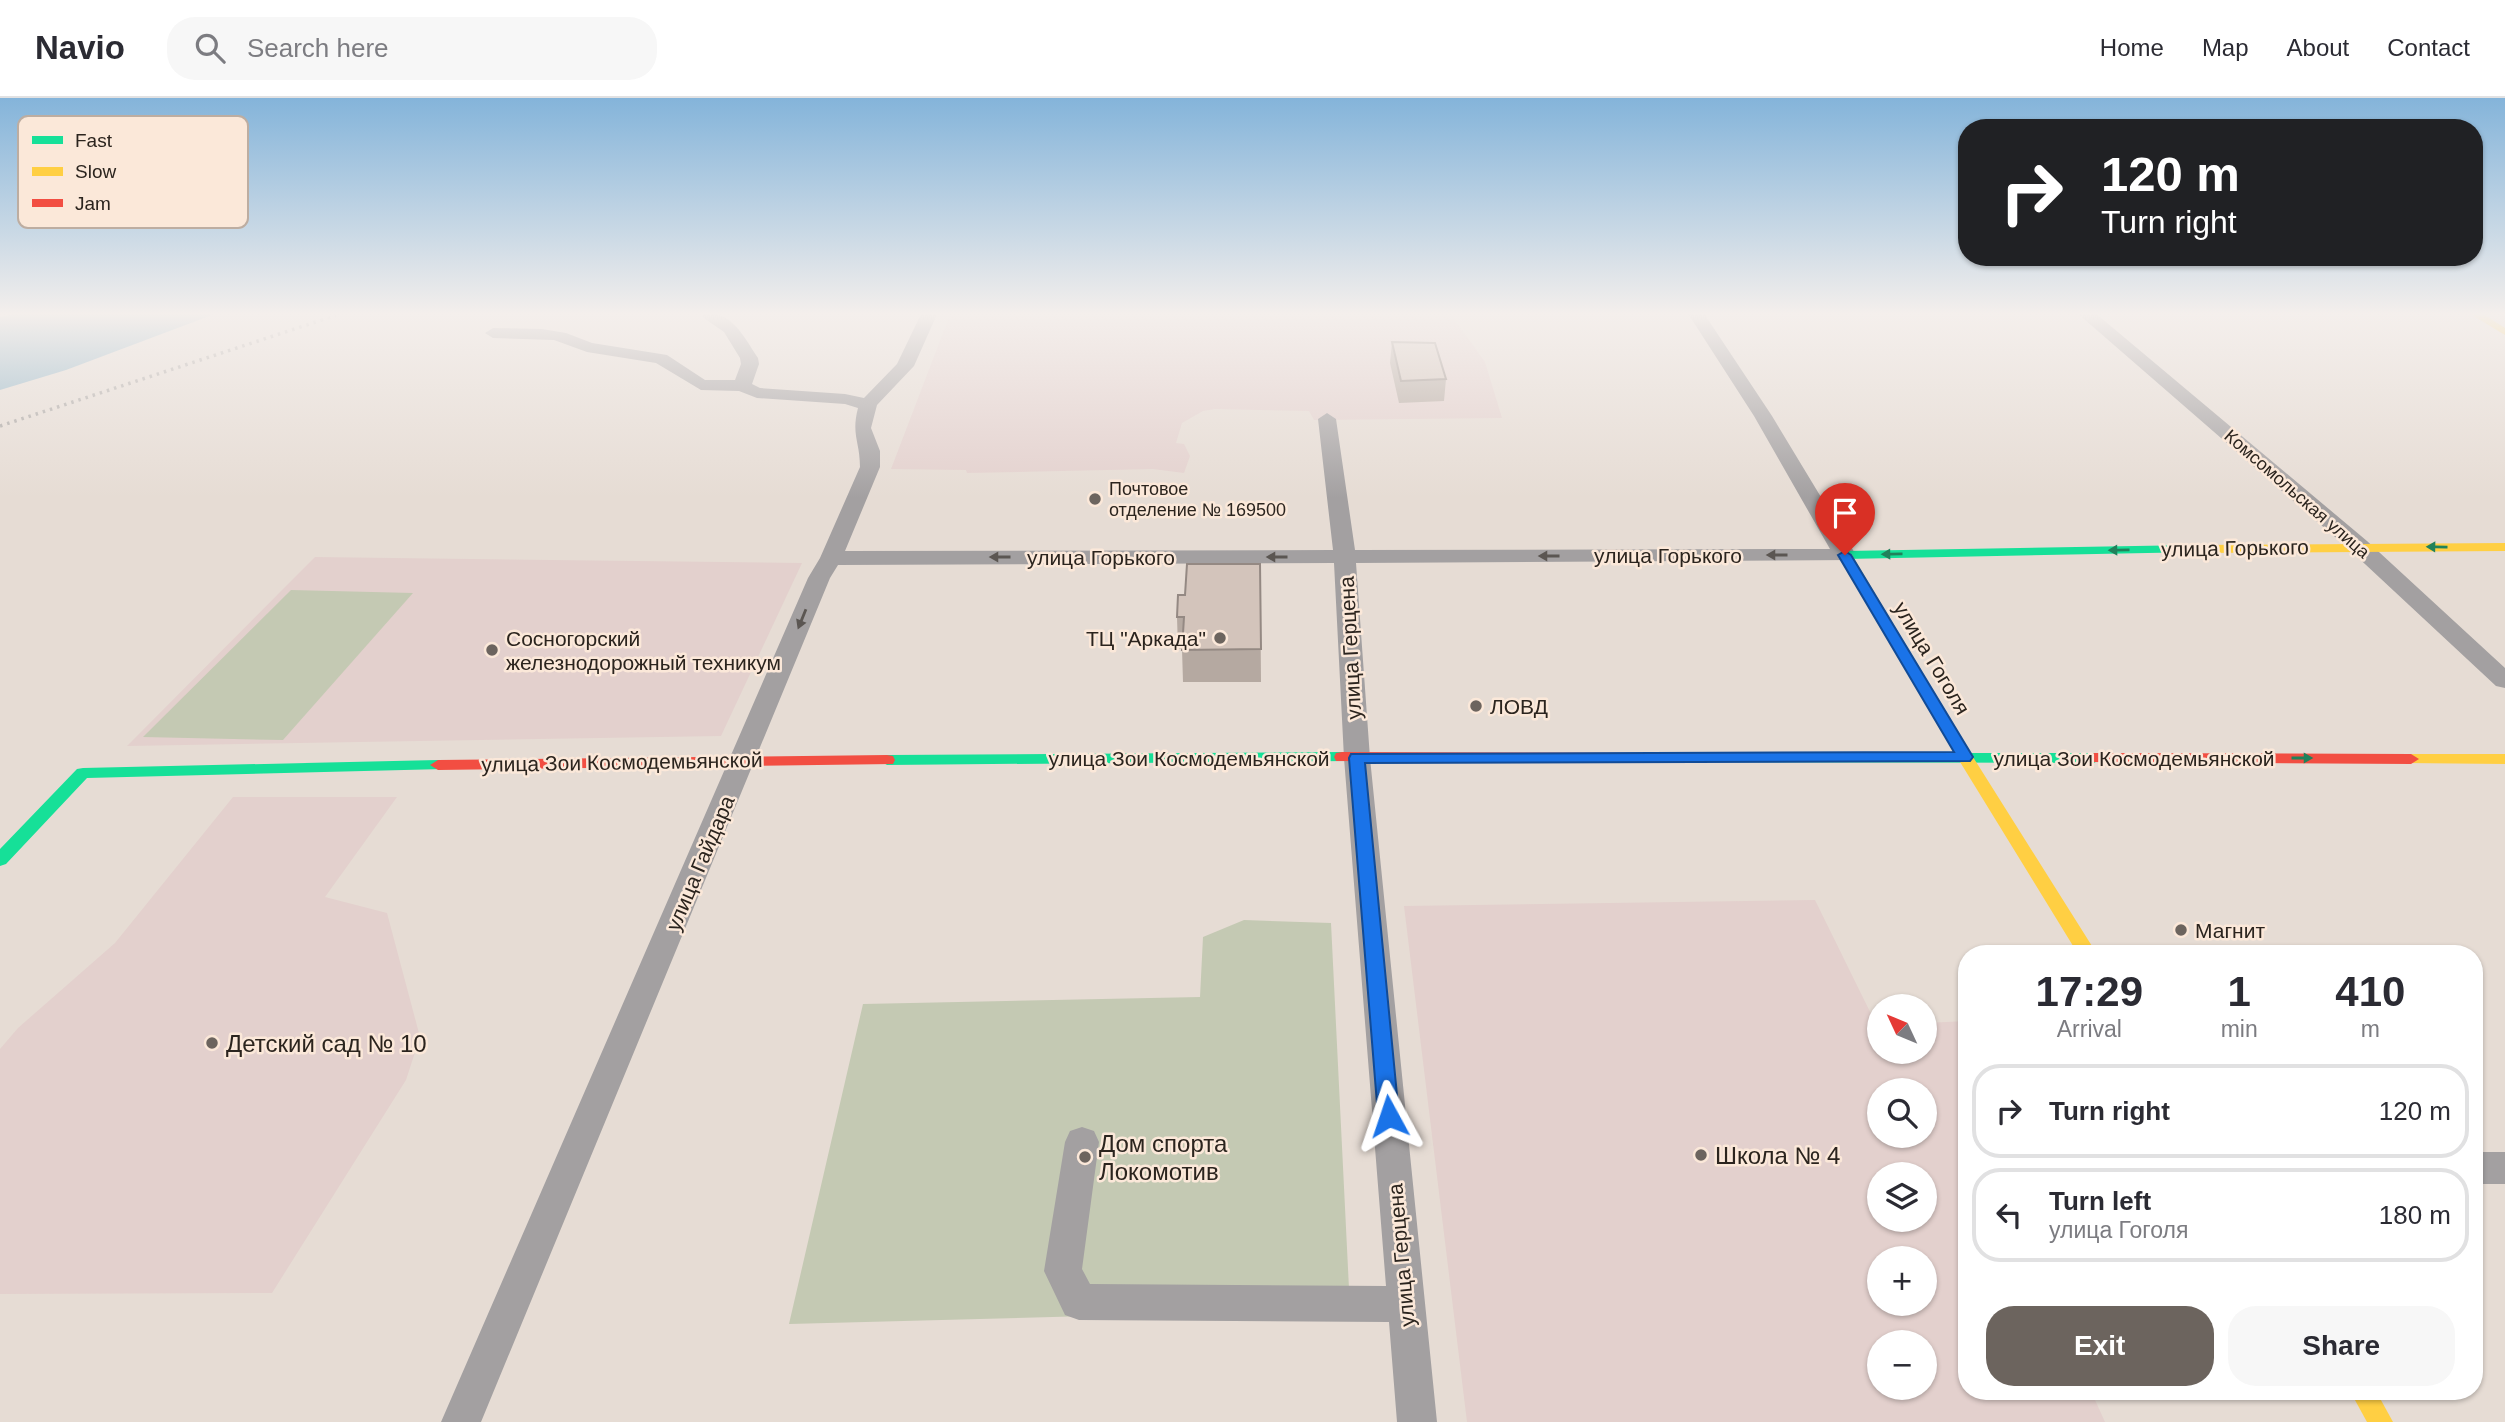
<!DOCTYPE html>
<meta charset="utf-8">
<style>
body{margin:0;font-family:Helvetica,sans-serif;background:#f7f7f7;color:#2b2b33;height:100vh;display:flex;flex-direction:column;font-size:26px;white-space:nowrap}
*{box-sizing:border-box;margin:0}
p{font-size:23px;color:#7c7c81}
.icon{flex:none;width:38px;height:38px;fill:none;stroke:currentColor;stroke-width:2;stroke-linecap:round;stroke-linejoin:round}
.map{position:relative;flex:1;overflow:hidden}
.sheet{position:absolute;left:1958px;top:847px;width:525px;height:455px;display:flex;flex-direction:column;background:#fff;border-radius:28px;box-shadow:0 2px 5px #0004}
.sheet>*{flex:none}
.guide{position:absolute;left:1958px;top:21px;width:525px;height:147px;border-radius:28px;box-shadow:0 2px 5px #0004;background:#202124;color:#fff;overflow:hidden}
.needle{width:46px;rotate:314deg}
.tools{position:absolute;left:1867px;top:896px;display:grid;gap:14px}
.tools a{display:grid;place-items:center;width:70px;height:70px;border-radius:50%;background:#fff;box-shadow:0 2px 5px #0004;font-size:35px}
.pin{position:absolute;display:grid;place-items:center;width:60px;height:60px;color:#fff;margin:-72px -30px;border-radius:50% 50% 50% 0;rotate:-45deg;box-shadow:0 0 7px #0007}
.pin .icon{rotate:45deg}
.me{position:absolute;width:77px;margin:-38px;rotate:355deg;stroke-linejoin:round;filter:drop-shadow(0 0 5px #0008)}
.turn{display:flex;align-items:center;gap:24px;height:147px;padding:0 28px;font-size:32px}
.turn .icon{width:91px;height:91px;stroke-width:2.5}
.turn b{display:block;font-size:49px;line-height:60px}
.eta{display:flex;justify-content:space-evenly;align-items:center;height:119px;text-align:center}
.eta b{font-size:42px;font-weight:700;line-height:49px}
.action{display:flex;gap:14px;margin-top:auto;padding:14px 28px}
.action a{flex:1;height:80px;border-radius:28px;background:#6c645e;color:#fff;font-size:28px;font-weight:700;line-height:80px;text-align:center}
.action a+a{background:#f7f7f7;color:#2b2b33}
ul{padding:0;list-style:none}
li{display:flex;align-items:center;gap:21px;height:94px;margin:0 14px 10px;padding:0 14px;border:4px solid #e1e1e2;border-radius:28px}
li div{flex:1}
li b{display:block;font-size:26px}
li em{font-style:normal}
header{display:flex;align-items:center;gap:42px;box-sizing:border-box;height:98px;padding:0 35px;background:#fff;border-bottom:2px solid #e1e1e2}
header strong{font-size:33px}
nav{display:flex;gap:38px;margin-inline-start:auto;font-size:24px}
.search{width:490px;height:63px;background:#f7f7f7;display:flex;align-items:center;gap:18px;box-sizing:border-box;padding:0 24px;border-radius:28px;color:#7c7c81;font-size:26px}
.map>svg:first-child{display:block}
.education{fill:#e3d0cd;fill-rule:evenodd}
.green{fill:#c4c9b3}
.water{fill:#8eb3c6}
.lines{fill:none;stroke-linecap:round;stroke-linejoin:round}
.street{fill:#a3a0a1;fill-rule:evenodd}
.fast{fill:#16e098;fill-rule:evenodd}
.slow{fill:#ffcf43;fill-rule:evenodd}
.jam{fill:#f24e42;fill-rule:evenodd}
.rail{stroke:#a7a3a0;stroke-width:3.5;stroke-dasharray:2.5 5;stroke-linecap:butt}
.wall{fill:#b5a9a1}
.building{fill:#d3c4bb;stroke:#948983;stroke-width:2}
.oneway{fill:#20825b}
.oneway2{fill:#5b5652}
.route{fill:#1a73e8;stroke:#114b97;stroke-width:2}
.poi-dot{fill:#6c645e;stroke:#fbe8d9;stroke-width:2.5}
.labels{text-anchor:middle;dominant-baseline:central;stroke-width:5;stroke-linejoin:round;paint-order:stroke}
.far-poi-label{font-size:18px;fill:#2b241e;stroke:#fbe8d9;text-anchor:start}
.far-street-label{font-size:18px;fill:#2b241e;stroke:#fbe8d9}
.street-label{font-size:21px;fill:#2b241e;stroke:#fbe8d9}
.poi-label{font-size:21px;fill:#2b241e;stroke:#fbe8d9;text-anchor:start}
.near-poi-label{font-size:24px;fill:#2b241e;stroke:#fbe8d9;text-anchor:start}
.key{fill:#fbe8d9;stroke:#bdada1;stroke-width:2}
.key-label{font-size:19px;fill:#2b241e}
</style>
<header>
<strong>Navio</strong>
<div class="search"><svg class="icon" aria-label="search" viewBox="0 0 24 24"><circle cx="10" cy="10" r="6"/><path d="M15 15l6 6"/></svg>Search here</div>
<nav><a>Home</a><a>Map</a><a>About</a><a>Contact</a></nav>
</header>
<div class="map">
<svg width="2505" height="1324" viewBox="0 0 2505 1324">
<rect width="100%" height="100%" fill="#e6dcd4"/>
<g class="education">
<polygon points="951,214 1449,214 1485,264 1502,320 1314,322 1309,313 1215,311 1203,313 1182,325 1176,345 1184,346 1190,358 1184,375 1153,371 967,375 966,372 891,371"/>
<polygon points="315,459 802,465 721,638 127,648"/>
<polygon points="233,699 397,699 325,799 387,815 420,939 406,982 272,1195 0,1196 0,951 18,930 115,845"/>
<path d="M 1815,802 L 1876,926 L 1879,926 L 1880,954 L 1925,954 L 1925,925 L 1967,923 L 1967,1293 L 2091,1293 L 2105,1324 L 1467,1324 L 1404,808 ZM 1880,992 L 1925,992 L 1925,1038 L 1880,1038 ZM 1880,1076 L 1925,1076 L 1925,1122 L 1880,1122 ZM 1880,1160 L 1925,1160 L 1925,1206 L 1880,1206 ZM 1880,1244 L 1925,1244 L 1925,1290 L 1880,1290 Z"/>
</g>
<g class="green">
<polygon points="291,492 413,495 283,642 143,639"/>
<polygon points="1244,822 1331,825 1350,1211 789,1226 863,906 1200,899 1203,839"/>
</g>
<polygon class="water" points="23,214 220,214 66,272 0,292 0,219"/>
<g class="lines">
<g class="street">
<path d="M 701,214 C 733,214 742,236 758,260 L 759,266 L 752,286 L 760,290 L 845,296 L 864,300 L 897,266 L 922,214 L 938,214 L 914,268 L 877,307 L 871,330 L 880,353 L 880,369 L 845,453 L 1333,452 L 1318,321 L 1327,315 L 1336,321 L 1355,452 L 1830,451 L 1754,318 L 1687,214 L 1703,214 L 1772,318 L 1856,457 L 1853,462 L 1356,465 L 1370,660 L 1437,1324 L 1397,1324 L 1389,1224 L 1079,1222 L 1065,1217 L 1044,1173 L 1065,1044 L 1070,1033 L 1082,1029 L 1094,1033 L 1099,1044 L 1082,1171 L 1090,1186 L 1386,1188 L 1344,660 L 1334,465 L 838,467 L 830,480 L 481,1324 L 441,1324 L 808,480 L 820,460 L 860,369 C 860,343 851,337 858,310 L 845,306 L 757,300 L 739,293 L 701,292 L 656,265 L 587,254 L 554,242 L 493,240 L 485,235 L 493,230 L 542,231 L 566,235 L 592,245 L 667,257 L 705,282 L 735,282 L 741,266 L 740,260 L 724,234 L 704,220 Z"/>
<polygon points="2076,214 2094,214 2367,443 2505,570 2505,590 2496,588 2351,453"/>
<rect x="2474" y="1054" width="31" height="32"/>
</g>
<g class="fast">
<polygon points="2194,447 2200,451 2199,454 1845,461 1838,457 1845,453"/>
<polygon points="1342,654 1348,655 1350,659 1348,663 887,667 879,662 887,657"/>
<polygon points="1703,655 2094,655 2102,660 2094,665 1697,664 1695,660 1697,656"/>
<polygon points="438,662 444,663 446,667 444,671 87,680 6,766 0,768 0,751 77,671 83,670"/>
</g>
<g class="slow">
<polygon points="2467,214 2480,214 2505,230 2505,237"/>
<polygon points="2505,445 2505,453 2194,455 2188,451 2194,447"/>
<polygon points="1845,453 1852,457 1973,659 2097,856 2078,856 1957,659 1838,457"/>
<polygon points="2411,656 2505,656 2505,666 2405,665 2403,661 2405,657"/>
<polygon points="2350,1293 2376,1293 2393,1324 2367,1324"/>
</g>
<g class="jam">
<polygon points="1342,654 1703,655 1711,660 1703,665 1336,663 1334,659 1336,655"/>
<polygon points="2094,655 2411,656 2419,661 2411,666 2088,664 2086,660"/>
<polygon points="887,657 893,658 895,662 893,666 438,672 430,667 438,662"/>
</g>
<polyline class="rail" points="0,328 346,214"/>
</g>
<g class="wall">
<polygon points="1392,244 1446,281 1444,303 1399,305 1390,265"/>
<polygon points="1260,466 1261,584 1183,584 1182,551 1178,551 1177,519 1185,497"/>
</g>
<g class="building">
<polygon points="1392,244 1435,245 1446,281 1401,283"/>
<polygon points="1187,466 1260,466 1261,551 1182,552 1184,519 1177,519 1178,497 1185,497"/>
</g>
<defs><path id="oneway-solid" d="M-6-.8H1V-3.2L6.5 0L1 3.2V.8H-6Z" transform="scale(1.75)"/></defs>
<g class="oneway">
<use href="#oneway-solid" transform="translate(2437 449) rotate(-179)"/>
<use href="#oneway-solid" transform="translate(2119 452) rotate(179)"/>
<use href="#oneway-solid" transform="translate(1892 456) rotate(179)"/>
<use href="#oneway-solid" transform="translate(2302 660)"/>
</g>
<g class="oneway2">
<use href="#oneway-solid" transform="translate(1777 457) rotate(180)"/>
<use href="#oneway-solid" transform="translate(1549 458) rotate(180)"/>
<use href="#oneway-solid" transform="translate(1000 459) rotate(180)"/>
<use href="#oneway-solid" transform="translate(1277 459) rotate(180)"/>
<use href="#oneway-solid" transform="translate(802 521) rotate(112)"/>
</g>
<linearGradient id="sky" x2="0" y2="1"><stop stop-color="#84b4da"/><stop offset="0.54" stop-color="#f4efec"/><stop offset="1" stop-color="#f4efec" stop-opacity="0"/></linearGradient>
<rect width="2505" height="400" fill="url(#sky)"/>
<polygon class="route" points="1845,453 1851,457 1973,659 1970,663 1365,665 1399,1018 1396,1024 1389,1026 1381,1024 1378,1018 1349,660 1351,656 1954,654 1838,457"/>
<g class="poi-dot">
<circle cx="1095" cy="401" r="7"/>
<circle cx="1220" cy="540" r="7"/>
<circle cx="492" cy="552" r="7"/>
<circle cx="1476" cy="608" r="7"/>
<circle cx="2181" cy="832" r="7"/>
<circle cx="212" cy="945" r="7"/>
<circle cx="1701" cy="1057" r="7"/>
<circle cx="1085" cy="1059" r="7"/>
</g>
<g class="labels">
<g class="far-poi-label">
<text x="1109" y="391">Почтовое<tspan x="1109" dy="21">отделение № 169500</tspan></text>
</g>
<g class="far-street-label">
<text transform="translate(2297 396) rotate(41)">Комсомольская улица</text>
</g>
<g class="street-label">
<text transform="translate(2235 450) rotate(-1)">улица Горького</text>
<text x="1668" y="457">улица Горького</text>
<text x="1101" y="459">улица Горького</text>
<text transform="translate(1350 550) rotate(-93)">улица Герцена</text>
<text transform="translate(1932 560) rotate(59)">улица Гоголя</text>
<text x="1189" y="660">улица Зои Космодемьянской</text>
<text x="2134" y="660">улица Зои Космодемьянской</text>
<text transform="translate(622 664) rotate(-1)">улица Зои Космодемьянской</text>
<text transform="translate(700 765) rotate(-67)">улица Гайдара</text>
<text transform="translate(1401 1157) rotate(-95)">улица Герцена</text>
</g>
<g class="poi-label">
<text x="506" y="540">Сосногорский<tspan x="506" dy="24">железнодорожный техникум</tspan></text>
<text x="1206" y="540" text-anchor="end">ТЦ "Аркада"</text>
<text x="1490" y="608">ЛОВД</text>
<text x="2195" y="832">Магнит</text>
</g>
<g class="near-poi-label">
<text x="226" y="945">Детский сад № 10</text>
<text x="1099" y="1045">Дом спорта<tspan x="1099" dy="28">Локомотив</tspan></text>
<text x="1715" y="1057">Школа № 4</text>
</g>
</g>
<rect x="18" y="18" width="230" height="112" rx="10" class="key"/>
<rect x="32" y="38" width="31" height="8" fill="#16e098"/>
<rect x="32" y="69" width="31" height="9" fill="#ffcf43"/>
<rect x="32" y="101" width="31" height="8" fill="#f24e42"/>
<g class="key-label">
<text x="75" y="49">Fast</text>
<text x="75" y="80">Slow</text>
<text x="75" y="112">Jam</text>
</g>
</svg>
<div class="tools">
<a><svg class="needle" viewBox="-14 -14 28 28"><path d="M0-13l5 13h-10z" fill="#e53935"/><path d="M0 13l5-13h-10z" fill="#7c7c81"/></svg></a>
<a><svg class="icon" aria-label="search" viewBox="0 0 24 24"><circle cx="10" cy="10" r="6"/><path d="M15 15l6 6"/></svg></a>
<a><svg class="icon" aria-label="layers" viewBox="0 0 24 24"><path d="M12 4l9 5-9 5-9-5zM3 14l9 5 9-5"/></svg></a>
<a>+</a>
<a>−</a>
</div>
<div class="pin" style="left:1845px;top:457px;background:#d93025"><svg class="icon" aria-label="arrive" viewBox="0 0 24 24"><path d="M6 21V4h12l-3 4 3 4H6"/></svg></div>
<svg class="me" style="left:1389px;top:1018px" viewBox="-20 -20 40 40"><path d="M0-17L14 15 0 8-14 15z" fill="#1a73e8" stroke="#fff" stroke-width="4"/></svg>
<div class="guide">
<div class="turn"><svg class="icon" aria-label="right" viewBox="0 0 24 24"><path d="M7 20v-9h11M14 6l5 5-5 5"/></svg><div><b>120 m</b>Turn right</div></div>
</div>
<section class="sheet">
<div class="eta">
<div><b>17:29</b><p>Arrival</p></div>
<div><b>1</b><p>min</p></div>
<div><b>410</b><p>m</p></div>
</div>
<ul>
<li><svg class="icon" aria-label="right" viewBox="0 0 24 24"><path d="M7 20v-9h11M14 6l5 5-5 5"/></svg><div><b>Turn right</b></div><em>120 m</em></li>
<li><svg class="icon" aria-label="left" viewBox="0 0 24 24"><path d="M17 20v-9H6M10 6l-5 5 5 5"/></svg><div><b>Turn left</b><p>улица Гоголя</p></div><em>180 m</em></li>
</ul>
<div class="action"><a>Exit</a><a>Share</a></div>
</section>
</div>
